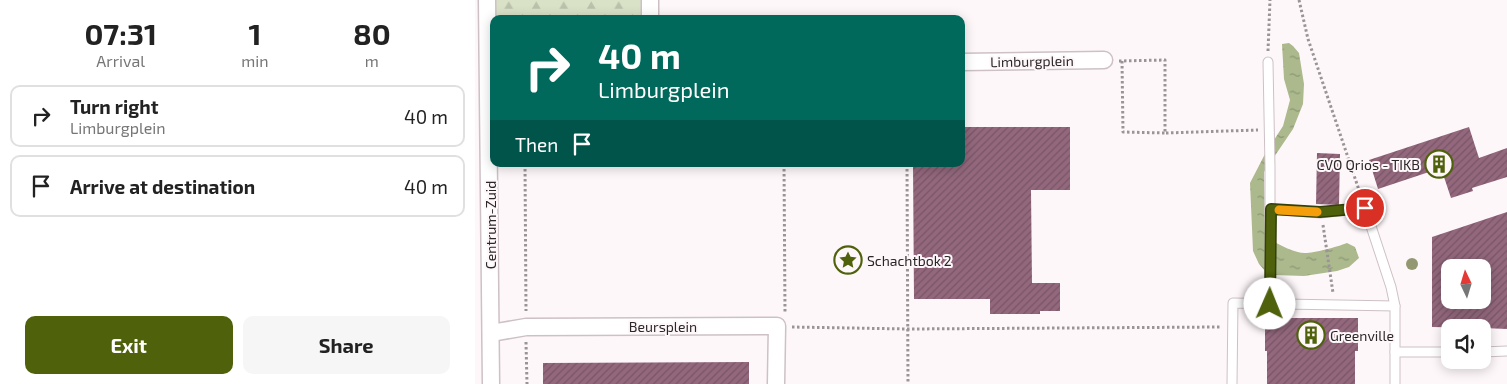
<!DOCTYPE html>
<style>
body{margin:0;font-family:"Exo 2",sans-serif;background:#f6f6f6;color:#222;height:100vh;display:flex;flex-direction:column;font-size:19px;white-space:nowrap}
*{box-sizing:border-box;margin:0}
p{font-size:16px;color:#767676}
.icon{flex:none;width:28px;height:28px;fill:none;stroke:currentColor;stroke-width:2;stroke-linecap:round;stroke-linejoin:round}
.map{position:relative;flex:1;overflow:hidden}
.drawer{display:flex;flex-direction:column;background:#fff;width:475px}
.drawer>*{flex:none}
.banner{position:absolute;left:15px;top:15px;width:475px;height:152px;border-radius:10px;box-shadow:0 2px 12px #0003;background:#00695c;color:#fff;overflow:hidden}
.needle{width:32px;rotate:356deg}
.tools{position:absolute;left:966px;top:259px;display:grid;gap:10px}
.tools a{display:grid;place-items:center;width:50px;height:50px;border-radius:10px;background:#fff;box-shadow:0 2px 12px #0003;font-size:25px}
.pin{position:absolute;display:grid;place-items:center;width:42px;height:42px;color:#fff;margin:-21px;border:2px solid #fff;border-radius:50%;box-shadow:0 1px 5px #0007}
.me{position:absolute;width:55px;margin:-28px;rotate:1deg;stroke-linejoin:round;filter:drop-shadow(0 0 4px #0008)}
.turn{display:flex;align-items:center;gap:18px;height:105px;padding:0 25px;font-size:22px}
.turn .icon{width:65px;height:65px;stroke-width:2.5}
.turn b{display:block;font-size:35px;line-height:42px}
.then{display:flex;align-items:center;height:48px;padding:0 25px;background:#0003;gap:10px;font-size:19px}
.eta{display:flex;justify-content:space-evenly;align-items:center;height:85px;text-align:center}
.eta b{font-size:30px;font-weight:700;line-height:35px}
.action{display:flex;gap:10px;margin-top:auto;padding:10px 25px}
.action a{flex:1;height:58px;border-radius:10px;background:#4f620b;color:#fff;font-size:20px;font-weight:700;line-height:58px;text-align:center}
.action a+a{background:#f6f6f6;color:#222}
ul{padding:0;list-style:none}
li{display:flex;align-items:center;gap:15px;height:62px;margin:0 10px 8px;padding:0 15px;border:2px solid #e0e0e0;border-radius:10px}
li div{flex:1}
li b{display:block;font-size:19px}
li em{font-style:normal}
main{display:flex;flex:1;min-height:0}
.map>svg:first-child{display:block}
.forest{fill:url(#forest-firs)}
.water{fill:url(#water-ripples)}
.building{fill:url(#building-hatch);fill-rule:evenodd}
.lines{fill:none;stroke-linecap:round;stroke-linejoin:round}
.service-casing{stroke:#cdc1c6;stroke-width:11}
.minor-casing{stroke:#cdc1c6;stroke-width:19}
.path{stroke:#9a9497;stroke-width:3;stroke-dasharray:2.5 2.5;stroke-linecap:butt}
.service{stroke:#fff;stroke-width:9}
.minor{stroke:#fff;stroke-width:16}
.tree{fill:#939872}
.route-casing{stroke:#334007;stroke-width:12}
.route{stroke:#4f620b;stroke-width:9}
.slow{stroke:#f59e0b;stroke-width:9}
.labels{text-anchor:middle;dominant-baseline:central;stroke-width:4;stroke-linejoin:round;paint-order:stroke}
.street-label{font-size:14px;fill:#2b2628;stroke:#fef7fa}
.poi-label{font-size:14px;fill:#2b2628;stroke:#fef7fa;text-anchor:start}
</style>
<main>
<section class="drawer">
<div class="eta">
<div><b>07:31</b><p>Arrival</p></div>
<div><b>1</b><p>min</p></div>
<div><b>80</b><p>m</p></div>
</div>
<ul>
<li><svg class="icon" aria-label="right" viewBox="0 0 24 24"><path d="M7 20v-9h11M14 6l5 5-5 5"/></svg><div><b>Turn right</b><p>Limburgplein</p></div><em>40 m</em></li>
<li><svg class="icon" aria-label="arrive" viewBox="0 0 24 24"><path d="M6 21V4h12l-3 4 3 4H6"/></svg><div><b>Arrive at destination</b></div><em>40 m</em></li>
</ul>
<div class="action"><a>Exit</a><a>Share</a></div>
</section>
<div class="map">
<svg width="1032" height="384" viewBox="0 0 1032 384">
<defs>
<pattern id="forest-firs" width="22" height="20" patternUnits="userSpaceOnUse" patternTransform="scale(1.25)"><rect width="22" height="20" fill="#d9e2c7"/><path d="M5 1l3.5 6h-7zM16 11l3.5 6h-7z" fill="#bac2ab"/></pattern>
<pattern id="water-ripples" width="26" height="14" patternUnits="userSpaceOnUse" patternTransform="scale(1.25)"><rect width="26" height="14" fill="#abb98d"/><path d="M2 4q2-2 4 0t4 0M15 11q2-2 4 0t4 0" fill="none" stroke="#8b9673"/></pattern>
<pattern id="building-hatch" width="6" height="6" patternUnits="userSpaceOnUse" patternTransform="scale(1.25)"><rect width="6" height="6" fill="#93687d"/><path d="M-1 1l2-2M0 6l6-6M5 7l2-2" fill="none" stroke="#785566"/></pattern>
</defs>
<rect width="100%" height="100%" fill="#fef7fa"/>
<polygon class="forest" points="18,0 168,0 168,19 19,19"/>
<path class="water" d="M 814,43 L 818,46 L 824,53 L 829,84 L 828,104 L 818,129 L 789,172 L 790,236 C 799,242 818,253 830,253 C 839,253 862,247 872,243 L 880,247 L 884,258 L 874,267 L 862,271 L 829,276 L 799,275 L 790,271 L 784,264 L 778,251 L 775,183 L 790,154 L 808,126 L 815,100 L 809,79 L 807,44 Z"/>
<g class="building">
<polygon points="486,127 595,127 595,190 556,190 557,283 585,283 585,311 565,311 565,314 515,314 515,299 439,299 438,164 486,164"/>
<polygon points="994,127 1004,158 1032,148 1032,177 997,188 998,191 976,198 966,168 903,189 894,160"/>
<polygon points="842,153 865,154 864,205 841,204"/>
<path d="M 1032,212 L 1032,329 L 1008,328 L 957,327 L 957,237 ZM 975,268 L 1008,268 L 1008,300 L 975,300 Z"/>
<polygon points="790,318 883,318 883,351 880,351 880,384 792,384 792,351 790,351"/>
<polygon points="274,362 274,384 68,384 68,363"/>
</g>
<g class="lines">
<g class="service-casing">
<g id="service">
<polyline points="793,62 795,167 795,304"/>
<polyline points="795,209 845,213 890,208 916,287 920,306 920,384"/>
<polyline points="920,352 975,352"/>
<polyline points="1008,352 1032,351"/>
<polyline points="757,384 758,303 920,306"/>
</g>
</g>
<g class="minor-casing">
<g id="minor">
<polyline points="12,0 16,384"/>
<polyline points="175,19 175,0"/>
<polyline points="486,62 629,60"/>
<polyline points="16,333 51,327 302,326 301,384"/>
</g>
</g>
<g class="path">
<polyline points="824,0 833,39 886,196"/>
<polyline points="793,51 795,0"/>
<polyline points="644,61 690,60 690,133 783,130"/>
<polyline points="647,61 648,132 690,133"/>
<polyline points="50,164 51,311"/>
<polyline points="309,164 310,313"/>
<polyline points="432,164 433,384"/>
<polyline points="848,225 858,293"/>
<polyline points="317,327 433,329 746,327"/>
<polyline points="51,342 52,384"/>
</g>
<use href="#service" class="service"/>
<use href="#minor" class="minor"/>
</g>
<circle class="tree" cx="937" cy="264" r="6"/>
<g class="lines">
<g class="route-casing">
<polyline id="route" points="795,304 796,209 845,212 890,208"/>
</g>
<use href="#route" class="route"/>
<polyline class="slow" points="804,210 842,212"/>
</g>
<defs>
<g id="building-ring" transform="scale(1.4375)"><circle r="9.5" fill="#fef7fa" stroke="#4f620b" stroke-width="1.5"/><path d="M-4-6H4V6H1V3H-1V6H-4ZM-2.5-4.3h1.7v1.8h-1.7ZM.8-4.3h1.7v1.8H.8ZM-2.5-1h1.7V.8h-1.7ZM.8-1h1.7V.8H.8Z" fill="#4f620b"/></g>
<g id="sight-ring" transform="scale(1.4375)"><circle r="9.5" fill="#fef7fa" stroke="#4f620b" stroke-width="1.5"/><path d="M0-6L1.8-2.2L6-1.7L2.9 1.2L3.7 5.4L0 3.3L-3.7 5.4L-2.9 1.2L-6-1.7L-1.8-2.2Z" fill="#4f620b"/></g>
</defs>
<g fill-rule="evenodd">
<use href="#building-ring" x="964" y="164"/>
<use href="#sight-ring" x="373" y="260"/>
<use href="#building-ring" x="836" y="335"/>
</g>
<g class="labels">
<g class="street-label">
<text transform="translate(557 61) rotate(-1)">Limburgplein</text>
<text transform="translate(15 225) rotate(-90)">Centrum-Zuid</text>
<text x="188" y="326">Beursplein</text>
</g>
<g class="poi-label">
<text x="945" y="164" text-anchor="end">CVO Qrios - TIKB</text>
<text x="392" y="260">Schachtbok 2</text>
<text x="855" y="335">Greenville</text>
</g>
</g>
</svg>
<div class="tools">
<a><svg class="needle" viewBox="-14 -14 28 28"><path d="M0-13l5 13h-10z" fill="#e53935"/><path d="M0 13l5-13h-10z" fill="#767676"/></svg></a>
<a><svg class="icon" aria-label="sound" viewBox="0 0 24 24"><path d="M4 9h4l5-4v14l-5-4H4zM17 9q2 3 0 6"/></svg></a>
</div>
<div class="pin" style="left:890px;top:208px;background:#d93025"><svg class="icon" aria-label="arrive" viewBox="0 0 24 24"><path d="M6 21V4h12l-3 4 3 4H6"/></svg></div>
<svg class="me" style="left:795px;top:304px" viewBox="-20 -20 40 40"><circle r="19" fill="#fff"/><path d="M0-13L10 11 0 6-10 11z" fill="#4f620b"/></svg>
<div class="banner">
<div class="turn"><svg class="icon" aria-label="right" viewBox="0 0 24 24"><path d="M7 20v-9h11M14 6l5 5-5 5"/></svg><div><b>40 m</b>Limburgplein</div></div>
<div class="then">Then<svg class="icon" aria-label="arrive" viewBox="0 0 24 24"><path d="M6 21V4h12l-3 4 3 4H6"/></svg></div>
</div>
</div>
</main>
